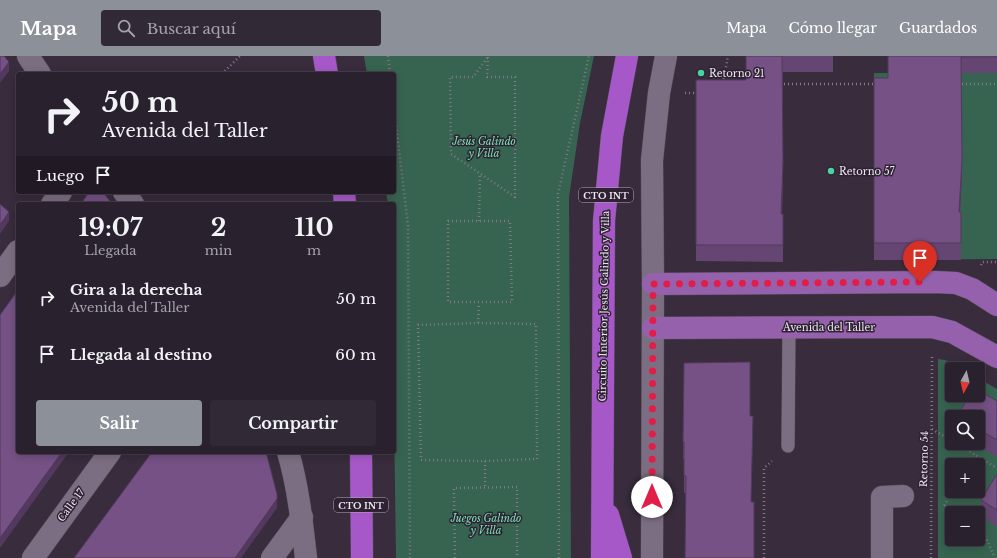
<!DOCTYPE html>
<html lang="es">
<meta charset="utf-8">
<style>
body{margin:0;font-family:"Libre Baskerville",serif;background:#322936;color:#f1f3f6;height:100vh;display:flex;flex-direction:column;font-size:15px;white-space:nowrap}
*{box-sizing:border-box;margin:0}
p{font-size:13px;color:#a5a3aa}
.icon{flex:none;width:22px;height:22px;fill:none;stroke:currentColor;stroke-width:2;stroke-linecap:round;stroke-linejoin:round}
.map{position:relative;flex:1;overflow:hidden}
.drawer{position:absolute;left:16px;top:146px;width:380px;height:252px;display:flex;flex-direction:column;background:#2a212e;border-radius:4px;box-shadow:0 2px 10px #0003,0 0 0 1px #463e4a}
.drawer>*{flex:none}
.guide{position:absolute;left:16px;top:16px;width:380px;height:122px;border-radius:4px;box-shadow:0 2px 10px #0003,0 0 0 1px #463e4a;background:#2a212e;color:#f1f3f6;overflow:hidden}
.needle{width:26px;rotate:188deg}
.tools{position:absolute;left:945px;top:306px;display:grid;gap:8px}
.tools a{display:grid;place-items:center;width:40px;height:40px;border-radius:4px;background:#2a212e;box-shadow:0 2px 10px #0003,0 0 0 1px #463e4a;font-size:20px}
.pin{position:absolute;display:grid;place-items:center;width:34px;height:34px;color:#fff;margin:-41px -17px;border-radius:50% 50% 50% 0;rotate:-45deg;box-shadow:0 0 4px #0007}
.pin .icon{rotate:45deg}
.me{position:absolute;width:44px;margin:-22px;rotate:0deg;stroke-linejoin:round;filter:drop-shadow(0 0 3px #0008)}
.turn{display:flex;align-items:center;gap:14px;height:84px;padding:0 20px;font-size:18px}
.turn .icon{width:52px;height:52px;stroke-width:2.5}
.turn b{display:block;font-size:28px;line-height:34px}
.then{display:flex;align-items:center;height:38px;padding:0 20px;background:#0003;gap:8px;font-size:15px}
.eta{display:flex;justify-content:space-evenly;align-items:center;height:68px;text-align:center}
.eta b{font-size:24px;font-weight:700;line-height:28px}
.action{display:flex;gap:8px;margin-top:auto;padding:8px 20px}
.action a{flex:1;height:46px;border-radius:4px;background:#8c9099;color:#fff;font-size:16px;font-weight:700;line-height:46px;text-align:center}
.action a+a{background:#322936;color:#f1f3f6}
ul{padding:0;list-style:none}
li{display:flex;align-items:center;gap:12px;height:56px;padding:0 20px}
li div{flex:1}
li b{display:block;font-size:15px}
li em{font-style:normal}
header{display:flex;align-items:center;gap:24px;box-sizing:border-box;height:56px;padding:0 20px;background:#8c9099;color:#fff}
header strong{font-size:19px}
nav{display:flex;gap:22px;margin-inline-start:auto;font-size:14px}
.search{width:280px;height:36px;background:#322936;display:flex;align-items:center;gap:10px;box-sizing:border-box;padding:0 14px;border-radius:4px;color:#a5a3aa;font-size:15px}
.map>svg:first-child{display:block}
.green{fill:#376450;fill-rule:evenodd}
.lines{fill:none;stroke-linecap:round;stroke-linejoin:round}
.lane-casing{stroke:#544a59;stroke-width:14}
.street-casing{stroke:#544a59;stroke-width:23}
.secondary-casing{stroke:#544a59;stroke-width:23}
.primary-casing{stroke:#544a59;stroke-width:23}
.highway-casing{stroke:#544a59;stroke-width:23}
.path{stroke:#827887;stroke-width:2.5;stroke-dasharray:1 3;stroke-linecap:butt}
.lane{stroke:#7c6e82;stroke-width:13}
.street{stroke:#7c6e82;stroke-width:22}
.secondary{stroke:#7c6e82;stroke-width:22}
.primary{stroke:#9661ac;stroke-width:22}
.highway{stroke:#a758c8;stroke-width:22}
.wall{fill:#654672}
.shaded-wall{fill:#52395d}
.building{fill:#755185;stroke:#52395d}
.route{stroke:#e11d48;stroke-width:7;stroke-dasharray:0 12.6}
.poi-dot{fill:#47d49e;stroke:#2e2233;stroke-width:1.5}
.labels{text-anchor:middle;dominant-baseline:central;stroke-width:3;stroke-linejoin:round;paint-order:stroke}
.shield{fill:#2e2233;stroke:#b3aab7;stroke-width:1}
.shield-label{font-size:9px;font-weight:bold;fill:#ece4f0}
.poi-label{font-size:10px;fill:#ece4f0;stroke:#2e2233;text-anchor:start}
.park-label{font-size:10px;font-style:italic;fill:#78e4b5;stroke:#2e2233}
.street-label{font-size:10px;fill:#ece4f0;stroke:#2e2233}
</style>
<header>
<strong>Mapa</strong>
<div class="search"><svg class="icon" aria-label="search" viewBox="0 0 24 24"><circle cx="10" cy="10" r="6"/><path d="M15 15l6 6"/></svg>Buscar aquí</div>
<nav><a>Mapa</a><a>Cómo llegar</a><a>Guardados</a></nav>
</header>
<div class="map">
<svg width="997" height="502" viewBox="0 0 997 502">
<rect width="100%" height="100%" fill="#382c3d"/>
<g class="green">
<polygon points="364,0 594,0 580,67 569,141 571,502 396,502 394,362 394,148 388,148 386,136 394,136 394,18 367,18"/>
<polygon points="888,0 997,0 997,203 874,204 874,17 888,17"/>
<path d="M 938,303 L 945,304 L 964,313 L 952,313 L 952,339 L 978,339 L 978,322 L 997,333 L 997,502 L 938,502 ZM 952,361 L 978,361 L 978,387 L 952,387 ZM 952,409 L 978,409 L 978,435 L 952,435 ZM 952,457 L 978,457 L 978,483 L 952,483 Z"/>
</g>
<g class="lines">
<g class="lane-casing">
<polyline id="lane" points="788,390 789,271"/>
</g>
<g class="street-casing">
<g id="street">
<polyline points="52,148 61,136"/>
<polyline points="0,220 18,195"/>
<polyline points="33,502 110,396"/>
<polyline points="272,502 302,461"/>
<polyline points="882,502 882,441 903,440"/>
</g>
</g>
<g class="secondary-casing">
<g id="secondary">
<polyline points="28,0 40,18"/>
<polyline points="124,136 133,148"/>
<path d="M 288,396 C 298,430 302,466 306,502"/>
<polyline points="652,502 653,228 652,104 659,37 666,0"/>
</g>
</g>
<g class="primary-casing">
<g id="primary">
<polyline points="653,228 935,226 956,227 972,233 997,249"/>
<polyline points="653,272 932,271 952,276 997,301"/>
</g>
</g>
<g class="highway-casing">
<g id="highway">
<polyline points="324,0 327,18"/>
<polyline points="344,136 345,148"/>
<polyline points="361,396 362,502"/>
<polyline points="608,459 621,502"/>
<polyline points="602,502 604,165 612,80 627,0"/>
</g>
</g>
<g class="path">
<polyline points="388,0 390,18"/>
<polygon points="488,1 487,21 515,21 515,141 451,98 450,21 473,21"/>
<polyline points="222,18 240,0"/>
<polyline points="723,27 728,0"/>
<polyline points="780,28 877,28"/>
<polyline points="958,28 997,28"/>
<polyline points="685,37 698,37"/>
<polyline points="394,50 408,170 410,502"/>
<polygon points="448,165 510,165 512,246 448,246"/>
<polyline points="479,165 480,118"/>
<polyline points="981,209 982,206 997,206"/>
<polygon points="478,267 536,268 537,403 485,405 421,404 418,269"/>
<polyline points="478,267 479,247"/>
<polyline points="932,373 952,385"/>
<polyline points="956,387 997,412"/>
<polyline points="485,405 485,431"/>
<polyline points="968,409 974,398"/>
<polyline points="953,435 944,450 955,457"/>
<polyline points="978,471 982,473 995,502"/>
<polyline points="455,502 454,432 517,431 517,502"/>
<polyline points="559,502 558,138 589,0"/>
<polyline points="764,502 764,412 772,405"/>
<polyline points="931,502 932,299"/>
</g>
<use href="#lane" class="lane"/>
<use href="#street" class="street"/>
<use href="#secondary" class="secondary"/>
<use href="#primary" class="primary"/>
<use href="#highway" class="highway"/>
</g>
<g class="wall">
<polygon points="746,0 833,0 833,16 783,16 783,123 782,158 783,158 783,206 696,205 696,24 746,24"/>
<polygon points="888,0 997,0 997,17 961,17 962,121 960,156 961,156 961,204 874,204 874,22 888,22"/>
<polygon points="684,307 752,446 754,502 686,437 684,437 684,403 683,403"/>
<polygon points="997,345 997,401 974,387 978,387 978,361 957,361 957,360"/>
<polygon points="997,418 997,471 981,460 981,444"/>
</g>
<g class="shaded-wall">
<polygon points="9,6 9,15 0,27 0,18"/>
<polygon points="962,104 962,121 959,172 959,156"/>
<polygon points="783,106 783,123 781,174 781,158"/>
<polygon points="9,156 9,165 0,178 0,169"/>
<polygon points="62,396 69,396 0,492 0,482"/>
<polygon points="277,443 277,452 241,502 235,502"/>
</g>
<g class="building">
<polygon points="0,0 4,0 9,6 0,18"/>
<polygon points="746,0 782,0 783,106 781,158 783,158 783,189 696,189 696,24 746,24"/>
<polygon points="888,0 997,0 997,1 961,1 962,104 959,156 961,156 961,187 874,187 874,22 888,22"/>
<polygon points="89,136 103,136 112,148 81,148"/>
<polygon points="0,148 9,156 0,169"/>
<polygon points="18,234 18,396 62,396 0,482 0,259"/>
<polygon points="750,306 750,360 753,360 751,446 754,446 754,502 685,502 686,420 684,420 684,386 683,386 684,307"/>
<polygon points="978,334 997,345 997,384 978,373 978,361 959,361 957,360 970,339 978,339"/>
<polygon points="152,396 266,396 277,438 277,443 235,502 74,502"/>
<polygon points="997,418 997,454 981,444"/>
</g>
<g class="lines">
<polyline class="route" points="652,441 653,228 920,226"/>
</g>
<g class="poi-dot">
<circle cx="701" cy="17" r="4"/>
<circle cx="831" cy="115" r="4"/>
</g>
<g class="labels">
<g class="shield">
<rect x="579" y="132" width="54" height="14" rx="3"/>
<rect x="334" y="442" width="54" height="14" rx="3"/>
</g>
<g class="shield-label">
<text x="606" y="139">CTO INT</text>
<text x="361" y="449">CTO INT</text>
</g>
<g class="poi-label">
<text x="709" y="17">Retorno 21</text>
<text x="839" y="115">Retorno 57</text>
</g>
<g class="park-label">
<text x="484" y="85">Jesús Galindo<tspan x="484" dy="12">y Villa</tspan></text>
<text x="486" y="462">Juegos Galindo<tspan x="486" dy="12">y Villa</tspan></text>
</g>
<g class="street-label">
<text transform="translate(604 250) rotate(-89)">Circuito Interior Jesús Galindo y Villa</text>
<text x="829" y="271">Avenida del Taller</text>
<text transform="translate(924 403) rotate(-89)">Retorno 54</text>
<text transform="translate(71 449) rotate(-54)">Calle 17</text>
</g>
</g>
</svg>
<div class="tools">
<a><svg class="needle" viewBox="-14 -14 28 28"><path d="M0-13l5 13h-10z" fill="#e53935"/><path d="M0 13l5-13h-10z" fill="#a5a3aa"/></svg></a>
<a><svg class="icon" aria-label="search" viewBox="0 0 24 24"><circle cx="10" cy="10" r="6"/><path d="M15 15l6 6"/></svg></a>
<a>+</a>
<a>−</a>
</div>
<div class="pin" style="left:920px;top:226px;background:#d93025"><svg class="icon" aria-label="arrive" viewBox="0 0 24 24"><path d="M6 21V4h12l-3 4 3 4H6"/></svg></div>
<svg class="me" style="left:652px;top:441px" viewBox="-20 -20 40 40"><circle r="19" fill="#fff"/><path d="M0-13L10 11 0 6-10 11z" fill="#e11d48"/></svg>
<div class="guide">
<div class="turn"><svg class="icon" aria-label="right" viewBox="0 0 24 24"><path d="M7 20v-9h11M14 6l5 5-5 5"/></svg><div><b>50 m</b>Avenida del Taller</div></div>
<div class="then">Luego<svg class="icon" aria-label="arrive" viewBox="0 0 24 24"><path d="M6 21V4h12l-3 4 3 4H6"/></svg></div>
</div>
<section class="drawer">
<div class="eta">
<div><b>19:07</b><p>Llegada</p></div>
<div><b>2</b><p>min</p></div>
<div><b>110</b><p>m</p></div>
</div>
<ul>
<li><svg class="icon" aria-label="right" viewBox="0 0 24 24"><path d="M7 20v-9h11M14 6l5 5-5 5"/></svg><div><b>Gira a la derecha</b><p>Avenida del Taller</p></div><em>50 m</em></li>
<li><svg class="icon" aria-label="arrive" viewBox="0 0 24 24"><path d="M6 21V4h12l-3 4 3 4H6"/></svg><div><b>Llegada al destino</b></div><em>60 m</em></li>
</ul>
<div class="action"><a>Salir</a><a>Compartir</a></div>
</section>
</div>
